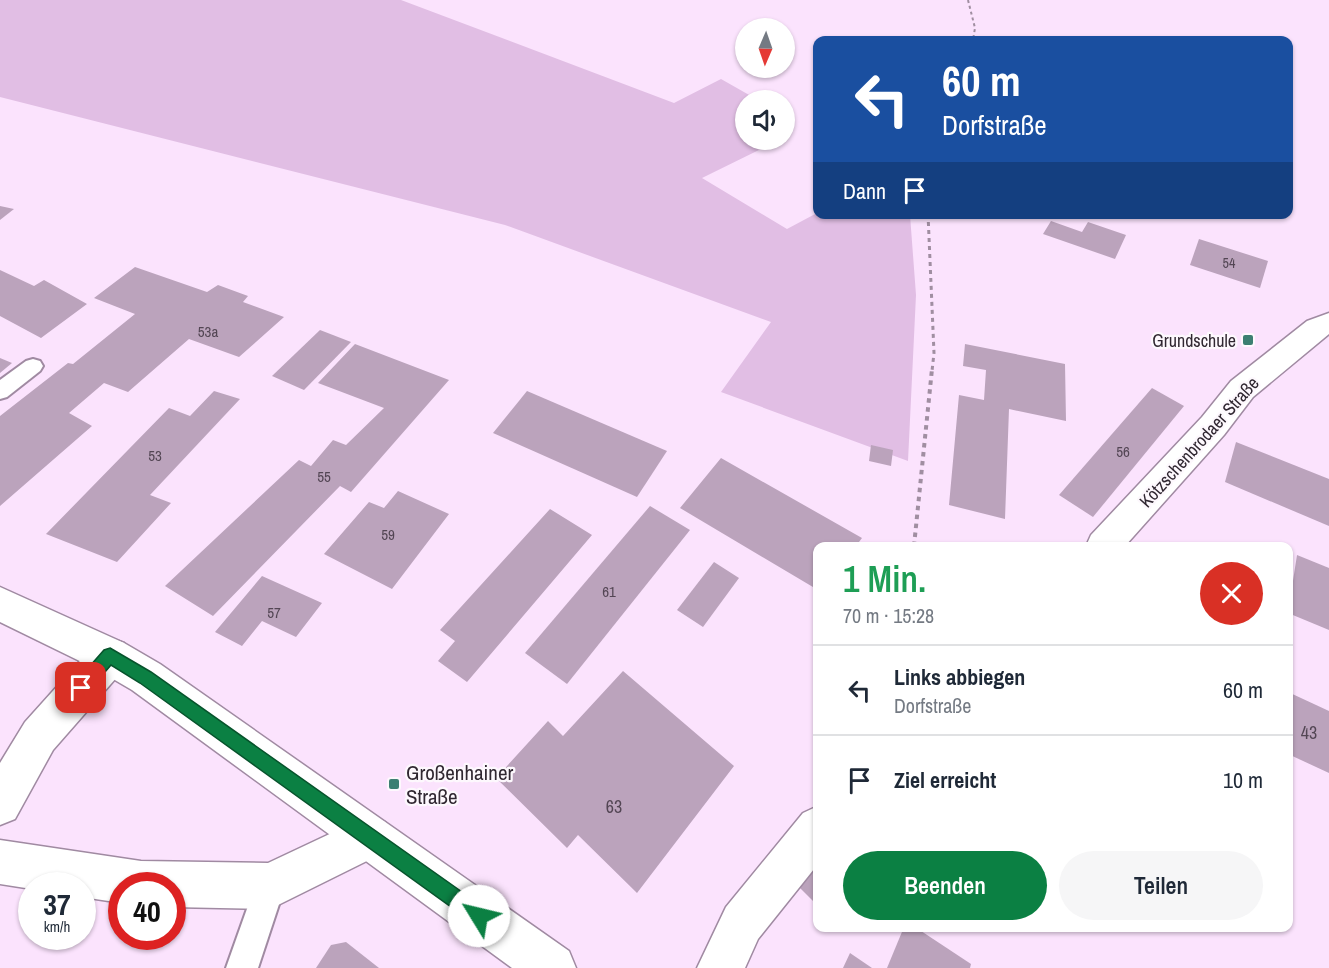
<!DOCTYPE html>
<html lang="de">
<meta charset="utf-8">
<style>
body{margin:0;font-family:"Archivo Narrow",sans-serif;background:#f6f6f7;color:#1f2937;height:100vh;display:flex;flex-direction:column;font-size:22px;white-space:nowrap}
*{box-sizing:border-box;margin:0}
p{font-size:20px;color:#747a83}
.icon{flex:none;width:33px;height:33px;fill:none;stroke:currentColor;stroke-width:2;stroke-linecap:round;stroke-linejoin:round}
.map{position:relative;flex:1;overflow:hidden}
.side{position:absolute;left:813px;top:542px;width:480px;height:390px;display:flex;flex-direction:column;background:#fff;border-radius:12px;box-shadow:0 2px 4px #0004}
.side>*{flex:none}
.guide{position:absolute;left:813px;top:36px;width:480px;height:183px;border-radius:12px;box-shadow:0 2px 4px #0004;background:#1a4fa0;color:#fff;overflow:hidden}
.needle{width:39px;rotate:182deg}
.tools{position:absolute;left:735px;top:18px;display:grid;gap:12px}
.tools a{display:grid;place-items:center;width:60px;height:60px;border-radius:50%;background:#fff;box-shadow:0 2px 4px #0004;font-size:30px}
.speed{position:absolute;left:18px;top:872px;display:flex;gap:12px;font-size:30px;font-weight:700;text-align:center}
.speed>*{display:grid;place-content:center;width:78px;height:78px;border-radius:50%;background:#fff;box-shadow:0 2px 4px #0004;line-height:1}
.speed small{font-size:15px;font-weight:400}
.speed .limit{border:9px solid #d22;background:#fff;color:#111}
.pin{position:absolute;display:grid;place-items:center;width:51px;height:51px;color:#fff;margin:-26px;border-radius:12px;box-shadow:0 3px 9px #0006}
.me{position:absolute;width:66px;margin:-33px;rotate:306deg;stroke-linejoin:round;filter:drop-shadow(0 0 4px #0008)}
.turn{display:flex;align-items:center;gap:21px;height:126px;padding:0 30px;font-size:27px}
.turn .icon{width:78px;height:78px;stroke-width:2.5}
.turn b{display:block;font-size:42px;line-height:51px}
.then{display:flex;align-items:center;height:57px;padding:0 30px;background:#0003;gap:12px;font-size:22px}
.round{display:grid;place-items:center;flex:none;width:63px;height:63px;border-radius:32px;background:#f6f6f7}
.summary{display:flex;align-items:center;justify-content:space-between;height:102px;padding:0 30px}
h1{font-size:36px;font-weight:600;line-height:45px;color:#1e9e55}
.action{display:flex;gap:12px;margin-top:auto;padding:12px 30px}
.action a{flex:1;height:69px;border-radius:36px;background:#0b8043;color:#fff;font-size:24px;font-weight:600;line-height:69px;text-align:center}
.action a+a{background:#f6f6f7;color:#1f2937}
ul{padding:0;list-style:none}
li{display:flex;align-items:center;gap:18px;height:90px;padding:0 30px;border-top:2px solid #e0e1e3}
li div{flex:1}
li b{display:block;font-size:22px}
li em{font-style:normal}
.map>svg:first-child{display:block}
.green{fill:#e1bee4}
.building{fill:#bba3bc}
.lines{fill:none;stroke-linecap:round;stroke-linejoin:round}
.lane-casing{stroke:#a08aa2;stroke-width:4}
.street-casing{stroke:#a08aa2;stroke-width:3}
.secondary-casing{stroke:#a08aa2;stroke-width:3}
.path-far2{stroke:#a08ea1;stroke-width:2;stroke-dasharray:3 3;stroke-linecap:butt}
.path-far1{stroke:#a08ea1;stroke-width:3;stroke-dasharray:4 4;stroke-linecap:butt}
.path{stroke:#a08ea1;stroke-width:4;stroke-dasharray:4.5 4.5;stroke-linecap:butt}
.lane{fill:#fff;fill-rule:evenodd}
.street{fill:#fff;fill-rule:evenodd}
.secondary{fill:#fff;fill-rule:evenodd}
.route{fill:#0b8043;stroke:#07532c;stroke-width:1.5}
.poi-dot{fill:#3c7f72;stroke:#fdf8fd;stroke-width:2}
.labels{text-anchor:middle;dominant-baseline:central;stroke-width:4.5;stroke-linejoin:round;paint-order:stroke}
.far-number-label{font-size:14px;fill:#534654}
.number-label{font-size:15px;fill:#534654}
.poi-label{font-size:18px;fill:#302731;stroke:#fdf8fd;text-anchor:end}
.street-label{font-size:18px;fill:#302731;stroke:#fdf8fd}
.near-number-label{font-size:18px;fill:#534654}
.near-poi-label{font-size:21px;fill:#302731;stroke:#fdf8fd;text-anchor:start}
</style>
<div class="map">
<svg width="1329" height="968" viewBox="0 0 1329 968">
<rect width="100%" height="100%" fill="#fbe3fd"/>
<polygon class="green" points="0,0 401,0 674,103 721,79 758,100 746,100 746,140 779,140 702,178 787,229 817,213 910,215 916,295 908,461 721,392 771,322 505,225 0,97"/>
<g class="building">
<polygon points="0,206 14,209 0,220"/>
<polygon points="1051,221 1082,232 1088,222 1126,235 1115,259 1043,234"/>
<polygon points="1199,239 1268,261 1260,288 1190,265"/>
<polygon points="135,267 207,292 218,285 248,296 243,302 284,317 239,357 189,339 128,392 104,383 69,413 92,426 0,506 0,416 68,363 73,364 135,314 94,298"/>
<polygon points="0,270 34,286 44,280 87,304 41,338 0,316"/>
<polygon points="320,330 351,342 304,390 272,376"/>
<polygon points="355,344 449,380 351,492 340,486 213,616 165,586 299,460 311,466 333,440 346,445 384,408 318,383"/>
<polygon points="965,344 1065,364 1066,421 1009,409 1005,519 949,505 959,395 984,400 986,370 963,366"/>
<polygon points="0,358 12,363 0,373"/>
<polygon points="1152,388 1184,406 1093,517 1059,495"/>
<polygon points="214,391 240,399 150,495 171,503 117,562 46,534 169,408 190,416"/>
<polygon points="527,391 667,451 637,497 493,433"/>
<polygon points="1236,442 1329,479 1329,526 1225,482"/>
<polygon points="871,445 893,450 891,466 869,461"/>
<polygon points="721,458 862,538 856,546 818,546 818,590 680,508"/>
<polygon points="398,491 449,514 392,589 324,554 369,502 384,508"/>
<polygon points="650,506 690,530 567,684 525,653"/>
<polygon points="550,509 592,535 467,682 438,661 455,641 440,630"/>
<polygon points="1297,555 1329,568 1329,630 1288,613"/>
<polygon points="714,562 739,578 703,627 677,610"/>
<polygon points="262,576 322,603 296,637 262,621 242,646 215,632"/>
<polygon points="623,671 734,766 637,893 578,835 567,848 496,778 548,721 563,736"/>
<polygon points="1288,692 1329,711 1329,773 1288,754"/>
<polygon points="818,859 818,906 797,885"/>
<polygon points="904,927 915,927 971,964 970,968 887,968"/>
<polygon points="346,942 379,968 316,968 331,945"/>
<polygon points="850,953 872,968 843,968"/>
</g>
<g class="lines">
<g class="lane-casing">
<g id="lane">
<polygon points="33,359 40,361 43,366 40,371 7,397 0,399 0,380 26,361"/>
<polygon points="270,871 281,875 285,886 258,968 226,968 259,875"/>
</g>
</g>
<g class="street-casing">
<g id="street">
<polygon points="110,638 124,643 129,656 124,669 53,750 15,819 0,825 0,763 25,722 96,643"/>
<polygon points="370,815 385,822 392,837 385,852 270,909 172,907 172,885 122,885 122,903 82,897 82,885 32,885 32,889 0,884 0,840 141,861 268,863"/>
</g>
</g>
<g class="secondary-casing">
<g id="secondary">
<polygon points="1329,313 1329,334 1253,397 1224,435 1125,546 1086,546 1091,535 1202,417 1231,381 1307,321"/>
<polygon points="0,587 124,643 160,664 569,951 576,968 512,968 132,690 96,669 0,622"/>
<polygon points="818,806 818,864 758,939 745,968 697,968 726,907 803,813"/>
</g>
</g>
<polyline class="path-far2" points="968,0 975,28 973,40"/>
<polyline class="path-far1" points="928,214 934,353 932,371"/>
<polyline class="path" points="914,546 932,369"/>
<use href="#lane" class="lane"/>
<use href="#street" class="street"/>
<use href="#secondary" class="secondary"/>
</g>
<polygon class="route" points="110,648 151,672 486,909 489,916 486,922 479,925 472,922 140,683 111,665 87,693 81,696 76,693 73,688 76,682 104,650"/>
<g class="poi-dot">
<rect x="1242" y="334" width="12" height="12" rx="3"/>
<rect x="388" y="778" width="12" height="12" rx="3"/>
</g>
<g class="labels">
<g class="far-number-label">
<text x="1229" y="263">54</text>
</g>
<g class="number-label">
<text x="208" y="331">53a</text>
<text x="1123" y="451">56</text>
<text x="155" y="455">53</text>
<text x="324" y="476">55</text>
<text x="388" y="534">59</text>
<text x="609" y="591">61</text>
<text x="274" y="612">57</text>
</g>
<g class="poi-label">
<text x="1236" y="340">Grundschule</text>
</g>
<g class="street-label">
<text transform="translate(1199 442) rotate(-48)">Kötzschenbrodaer Straße</text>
</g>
<g class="near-number-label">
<text x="1309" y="732">43</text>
<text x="614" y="806">63</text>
</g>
<g class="near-poi-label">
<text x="406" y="772">Großenhainer<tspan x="406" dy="24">Straße</tspan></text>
</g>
</g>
</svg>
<div class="tools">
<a><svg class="needle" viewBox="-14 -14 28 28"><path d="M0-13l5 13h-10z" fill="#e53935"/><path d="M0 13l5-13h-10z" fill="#747a83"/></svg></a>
<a><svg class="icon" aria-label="sound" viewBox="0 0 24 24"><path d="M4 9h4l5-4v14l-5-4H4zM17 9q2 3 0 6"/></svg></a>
</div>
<div class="speed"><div>37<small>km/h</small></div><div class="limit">40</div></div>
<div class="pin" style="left:81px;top:688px;background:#d93025"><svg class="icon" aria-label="arrive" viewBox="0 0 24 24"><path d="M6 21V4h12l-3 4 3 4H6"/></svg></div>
<svg class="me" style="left:479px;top:916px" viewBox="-20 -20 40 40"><circle r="19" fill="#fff"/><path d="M0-13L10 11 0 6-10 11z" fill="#0b8043"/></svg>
<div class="guide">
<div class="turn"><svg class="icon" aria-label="left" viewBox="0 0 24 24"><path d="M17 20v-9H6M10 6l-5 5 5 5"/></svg><div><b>60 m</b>Dorfstraße</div></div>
<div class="then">Dann<svg class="icon" aria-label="arrive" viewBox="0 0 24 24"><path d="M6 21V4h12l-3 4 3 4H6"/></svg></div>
</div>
<section class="side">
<div class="summary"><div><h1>1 Min.</h1><p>70 m · 15:28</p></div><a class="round" style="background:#d93025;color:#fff"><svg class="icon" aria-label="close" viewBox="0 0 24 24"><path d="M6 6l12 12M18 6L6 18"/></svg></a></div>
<ul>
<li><svg class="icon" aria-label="left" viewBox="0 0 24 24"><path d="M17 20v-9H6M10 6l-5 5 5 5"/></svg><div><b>Links abbiegen</b><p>Dorfstraße</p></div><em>60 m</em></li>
<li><svg class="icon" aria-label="arrive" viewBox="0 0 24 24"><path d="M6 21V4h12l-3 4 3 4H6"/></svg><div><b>Ziel erreicht</b></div><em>10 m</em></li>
</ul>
<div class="action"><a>Beenden</a><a>Teilen</a></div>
</section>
</div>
